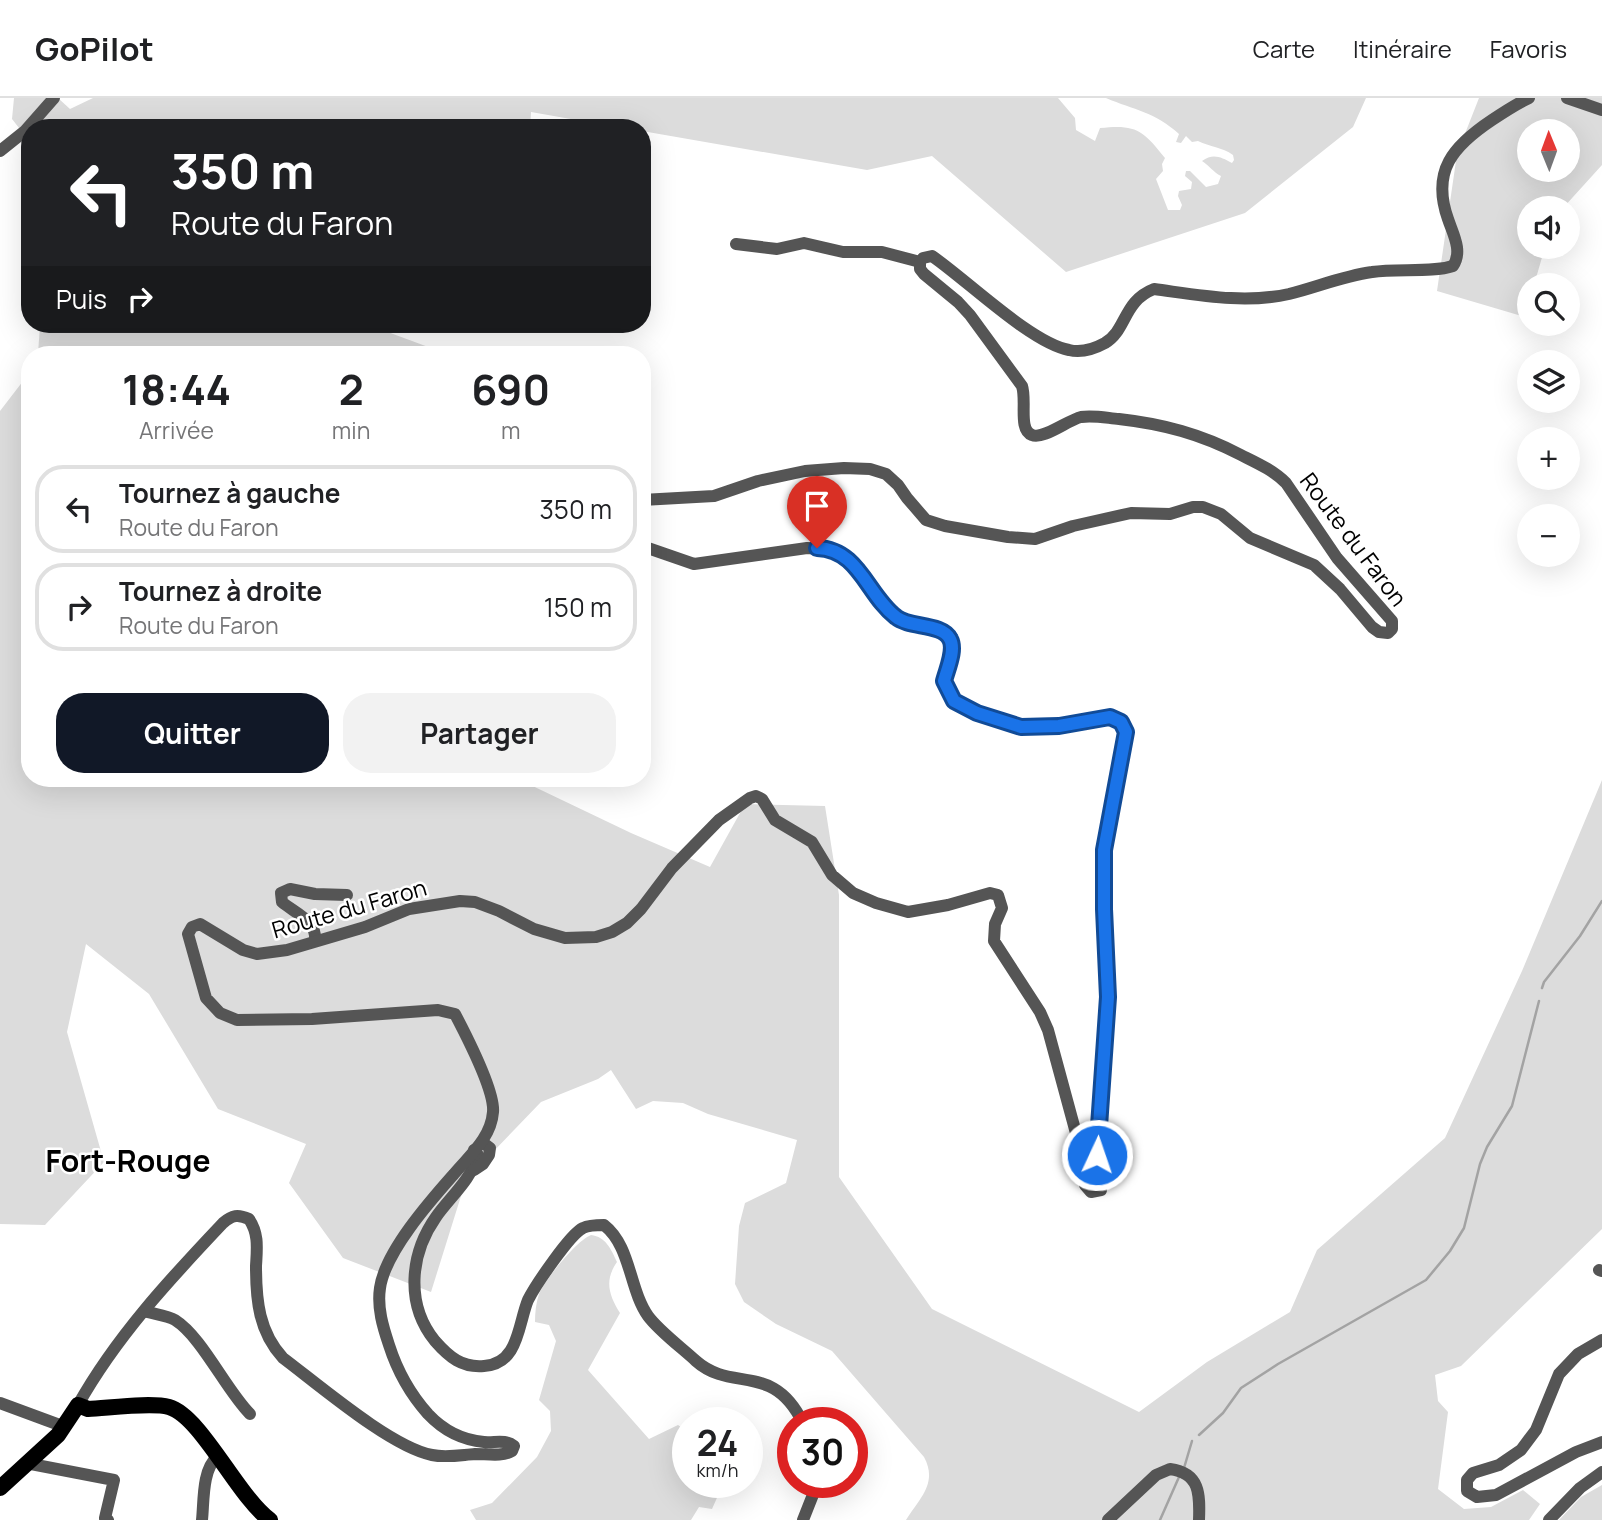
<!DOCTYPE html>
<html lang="fr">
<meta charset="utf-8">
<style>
body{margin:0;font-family:Manrope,sans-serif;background:#f2f2f2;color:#202124;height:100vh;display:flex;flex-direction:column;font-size:26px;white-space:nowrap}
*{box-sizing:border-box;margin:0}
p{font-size:23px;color:#757577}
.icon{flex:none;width:38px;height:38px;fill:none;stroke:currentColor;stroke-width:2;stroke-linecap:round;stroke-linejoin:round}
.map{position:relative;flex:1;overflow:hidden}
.details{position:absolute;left:21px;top:248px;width:630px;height:441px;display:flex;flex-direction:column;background:#fff;border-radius:28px;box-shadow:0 7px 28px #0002}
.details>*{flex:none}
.hud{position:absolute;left:21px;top:21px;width:630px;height:214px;border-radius:28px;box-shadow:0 7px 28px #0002;background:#202124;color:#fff;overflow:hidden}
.needle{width:46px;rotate:359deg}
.fabs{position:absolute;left:1517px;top:21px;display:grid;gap:14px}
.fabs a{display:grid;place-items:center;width:63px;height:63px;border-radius:50%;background:#fff;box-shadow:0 7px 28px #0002;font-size:35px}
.speed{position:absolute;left:672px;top:1309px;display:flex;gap:14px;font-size:35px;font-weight:700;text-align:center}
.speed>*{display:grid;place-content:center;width:91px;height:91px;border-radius:50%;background:#fff;box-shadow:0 7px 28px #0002;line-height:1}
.speed small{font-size:18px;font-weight:400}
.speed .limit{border:10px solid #d22;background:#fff;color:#111}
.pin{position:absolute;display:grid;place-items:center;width:60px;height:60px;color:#fff;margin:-72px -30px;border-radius:50% 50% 50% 0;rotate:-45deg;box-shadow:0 0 7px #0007}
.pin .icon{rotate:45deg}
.me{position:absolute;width:77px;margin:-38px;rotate:3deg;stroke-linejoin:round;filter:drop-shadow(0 0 5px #0008)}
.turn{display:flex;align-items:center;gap:24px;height:147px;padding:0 35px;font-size:32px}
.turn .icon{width:91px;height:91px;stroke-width:2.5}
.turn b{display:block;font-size:49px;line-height:60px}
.then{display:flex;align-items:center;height:66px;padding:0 35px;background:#0003;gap:14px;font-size:26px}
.eta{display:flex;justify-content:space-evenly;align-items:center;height:119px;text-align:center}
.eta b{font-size:42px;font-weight:700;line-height:49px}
.cta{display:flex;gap:14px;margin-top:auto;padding:14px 35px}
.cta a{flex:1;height:80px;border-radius:28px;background:#111827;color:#fff;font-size:28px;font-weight:700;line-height:80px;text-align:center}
.cta a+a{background:#f2f2f2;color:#202124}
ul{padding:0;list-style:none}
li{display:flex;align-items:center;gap:21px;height:88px;margin:0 14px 10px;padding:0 21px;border:4px solid #e0e0e0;border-radius:28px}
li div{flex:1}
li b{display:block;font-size:26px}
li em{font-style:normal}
header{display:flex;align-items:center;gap:42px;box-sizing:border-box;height:98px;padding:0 35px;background:#fff;border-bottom:2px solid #e0e0e0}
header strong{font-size:33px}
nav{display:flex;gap:38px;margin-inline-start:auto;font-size:24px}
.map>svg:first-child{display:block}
.green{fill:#dcdcdc;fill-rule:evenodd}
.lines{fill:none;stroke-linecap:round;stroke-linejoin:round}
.stream{stroke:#a3a3a3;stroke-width:2.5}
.minor{stroke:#555;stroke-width:12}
.major{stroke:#000;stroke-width:16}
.route-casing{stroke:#114b97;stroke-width:18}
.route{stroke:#1a73e8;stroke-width:12}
.labels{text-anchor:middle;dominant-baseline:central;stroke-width:5;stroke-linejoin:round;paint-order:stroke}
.street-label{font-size:23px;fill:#000;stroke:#fff}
.district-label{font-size:30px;font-weight:bold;fill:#000;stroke:#fff}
</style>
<header>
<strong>GoPilot</strong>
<nav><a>Carte</a><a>Itinéraire</a><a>Favoris</a></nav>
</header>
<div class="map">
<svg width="1602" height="1422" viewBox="0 0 1602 1422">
<rect width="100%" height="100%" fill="#fff"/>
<g class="green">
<path d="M 14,0 L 58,0 L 70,11 L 93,0 L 1058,0 L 1075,20 L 1076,32 L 1095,43 L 1100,30 C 1136,26 1143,32 1165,60 L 1162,66 L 1163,73 L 1156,81 L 1168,112 L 1180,112 L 1182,107 L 1178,98 L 1179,93 L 1191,91 L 1192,84 L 1185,78 L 1186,73 L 1190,73 L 1206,89 L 1218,86 L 1221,78 C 1213,74 1210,68 1202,63 C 1213,55 1221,59 1232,65 L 1234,62 L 1233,57 C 1222,49 1210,49 1198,43 L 1192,44 L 1186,38 L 1181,45 L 1176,44 L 1179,36 C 1155,14 1134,12 1106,0 L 1366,0 L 1353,29 L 1245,115 L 1066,174 L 932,58 L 867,72 L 642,33 L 642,30 L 622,30 L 531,14 L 530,30 L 30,30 L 30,44 L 12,21 Z"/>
<path d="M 1479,0 L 1602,0 L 1602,67 L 1563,110 L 1530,110 L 1530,149 L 1545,149 L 1534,187 L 1530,187 L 1529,202 L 1525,219 L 1437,193 L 1457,56 ZM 1530,33 L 1568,33 L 1568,72 L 1530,72 Z"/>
<polygon points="40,226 366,226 450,257 38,257"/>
<path d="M 30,274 L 30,681 L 518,681 L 631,735 L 710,769 L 745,706 L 825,708 L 839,797 L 839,1079 L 932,1211 L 1139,1314 L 1207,1264 L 1290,1214 L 1317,1152 L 1445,1040 L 1522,873 L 1602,682 L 1602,1131 L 1461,1268 L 1435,1277 L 1438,1303 L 1448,1314 L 1438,1391 L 1464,1411 L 1491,1409 L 1523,1392 L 1540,1406 L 1529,1422 L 906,1422 C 920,1400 938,1385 924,1359 L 832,1253 L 776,1226 L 744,1204 L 735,1186 L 739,1128 L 745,1105 L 786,1085 L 797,1042 L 708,1016 L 683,1005 L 653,1003 L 636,1011 L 611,972 L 598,981 L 541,1004 L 466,1082 L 431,1194 L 343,1160 L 289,1085 L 306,1046 L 218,1011 L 149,896 L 86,846 L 67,934 L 104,1064 L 45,1127 L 0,1126 L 0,313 Z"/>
<path d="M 591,1137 C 606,1139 611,1151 617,1164 C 604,1183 609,1197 620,1215 L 588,1272 L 649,1341 L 678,1327 L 688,1334 L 688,1384 L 724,1384 L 712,1411 L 699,1409 L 691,1422 L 476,1422 L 470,1412 L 492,1405 L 537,1359 L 551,1333 L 550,1313 L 539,1302 L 556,1243 L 549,1227 L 535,1224 C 535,1214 536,1205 539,1196 C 545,1182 576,1143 591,1137 Z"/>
<polygon points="1602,1387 1602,1422 1559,1422 1581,1399"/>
</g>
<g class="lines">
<g class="stream">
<polyline points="1542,890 1544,884 1580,838 1602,803"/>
<polyline points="1199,1337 1223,1315 1241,1290 1278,1266 1426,1182 1450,1153 1464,1130 1480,1066 1487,1049 1512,1008 1539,903"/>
<polyline points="1184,1370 1192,1343"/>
<polyline points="1160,1422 1179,1379"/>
</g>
<g class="minor">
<polyline points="1567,0 1602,12"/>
<polyline points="0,53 25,33 54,0"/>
<polyline points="736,146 777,151 804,145 843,154 882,154 920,164"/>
<path d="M 642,402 L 714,398 L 758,383 L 805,373 L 844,370 L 870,371 L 886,376 L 898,387 L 907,400 L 926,422 L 945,428 L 1008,439 L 1035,441 L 1073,428 L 1131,415 L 1170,416 L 1193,409 L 1203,409 L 1221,416 L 1250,440 L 1314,467 L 1340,491 L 1372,529 L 1379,534 L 1388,535 L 1392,531 L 1392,523 L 1337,460 L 1286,385 C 1273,372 1257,365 1241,357 C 1201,336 1163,326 1119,321 C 1107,320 1093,317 1081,319 C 1068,322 1043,342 1032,337 C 1018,332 1027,303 1022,288 L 970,217 L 958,204 L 924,176 L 920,171 L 920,164 L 923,160 L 932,158 C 967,182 1031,245 1069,252 C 1081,255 1094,251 1105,245 C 1127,232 1123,203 1154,191 C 1199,197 1244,206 1289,196 C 1317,189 1343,178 1372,174 C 1396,170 1432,175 1453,168 C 1463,153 1453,136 1448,121 C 1431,73 1453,48 1492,22 C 1504,14 1516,6 1529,0"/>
<path d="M 315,842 C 317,823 295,815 282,804 L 281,795 L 290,791 L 315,796 L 347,797"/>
<path d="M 474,1052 L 478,1057 C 471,1082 450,1099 436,1119 C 410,1156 405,1206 435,1243 C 449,1259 462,1270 484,1268 C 519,1266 518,1226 528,1202 C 535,1188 570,1136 583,1130 C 589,1127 597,1127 604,1127 C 631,1148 629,1191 648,1218 C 659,1233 682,1250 696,1263 C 732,1295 773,1263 803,1325"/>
<polyline points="474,1072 483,1066 489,1057 490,1050 482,1044"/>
<polyline points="1599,1172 1602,1173"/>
<path d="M 144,1213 C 153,1216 167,1217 175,1222 C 202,1239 226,1292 250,1316"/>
<polyline points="1602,1242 1578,1256 1559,1276 1536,1332 1521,1352 1499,1367 1473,1375 1467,1382 1467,1393 1477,1399 1496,1397 1576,1354 1602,1344"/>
<polyline points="0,1305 65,1329"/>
<path d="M 78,1307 C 116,1239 170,1181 223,1125 C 232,1117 238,1116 249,1121 C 259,1136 257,1150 256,1168 C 256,1203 259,1234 283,1260 C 319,1287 391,1349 432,1357 C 446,1360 461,1357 475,1356 C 487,1356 503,1359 512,1353 L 514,1348 C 505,1341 495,1345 484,1344 C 462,1342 443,1332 428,1316 C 411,1297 397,1272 389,1247 C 383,1229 377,1210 380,1190 C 385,1154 430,1103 454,1076 C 470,1057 491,1040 493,1014 C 495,993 466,937 455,916 L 438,912 L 312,921 L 237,922 L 220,915 L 206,900 L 188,836 L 192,829 L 200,826 L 243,852 L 257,856 L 287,852 L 365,829 L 409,811 L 460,803 L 475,804 L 499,813 L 534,831 L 565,840 L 596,839 L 612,834 L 627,825 L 641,811 L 672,770 L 719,722 L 750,700 L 756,698 L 762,701 L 775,722 L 812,744 L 832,777 L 853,795 L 876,805 L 908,814 L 948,807 L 990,795 L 998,797 L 1002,810 L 995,826 L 994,843 L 1040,914 L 1048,932 L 1083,1061 L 1085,1087 L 1091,1094 L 1101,1092 L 1101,1074 L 1097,1057 L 1108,899 L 1104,811 L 1104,752 L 1126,634 L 1121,624 L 1109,619 L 1059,628 L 1021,629 L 977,615 L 954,603 L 944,583 C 947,572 956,552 950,541 C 942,525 910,530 896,520 C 860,492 866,450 807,450 L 694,466 L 642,448"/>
<polyline points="28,1363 31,1366 114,1382 105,1420 108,1422"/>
<path d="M 202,1422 C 204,1403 202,1372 217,1359"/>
<polyline points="803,1422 818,1384"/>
<path d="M 1108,1422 L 1156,1377 L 1170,1371 C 1200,1375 1200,1396 1199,1422"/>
<polyline points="1549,1422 1580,1390 1602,1374"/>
</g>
<path class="major" d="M 0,1390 L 58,1337 L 78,1307 L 88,1311 C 109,1310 151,1304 169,1309 C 201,1318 238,1399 270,1422"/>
</g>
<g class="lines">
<g class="route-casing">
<path id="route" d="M 817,450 C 859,451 867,497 896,519 C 909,530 942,525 950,541 C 956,552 947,571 944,583 L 954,603 L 977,615 L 1021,629 L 1059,628 L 1110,619 L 1121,624 L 1126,634 L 1104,752 L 1104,811 L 1108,899 L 1097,1057"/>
</g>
<use href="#route" class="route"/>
</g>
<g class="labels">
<g class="street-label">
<text transform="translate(1354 441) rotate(53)">Route du Faron</text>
<text transform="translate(349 810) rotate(-16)">Route du Faron</text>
</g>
<g class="district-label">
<text x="128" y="1062">Fort-Rouge</text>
</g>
</g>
</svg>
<div class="fabs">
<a><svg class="needle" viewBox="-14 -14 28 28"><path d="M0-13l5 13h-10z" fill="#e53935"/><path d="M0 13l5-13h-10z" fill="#757577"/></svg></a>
<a><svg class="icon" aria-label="sound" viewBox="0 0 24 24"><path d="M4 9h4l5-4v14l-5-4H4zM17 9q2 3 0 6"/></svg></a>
<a><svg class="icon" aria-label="search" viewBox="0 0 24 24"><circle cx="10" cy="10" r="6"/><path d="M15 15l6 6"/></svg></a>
<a><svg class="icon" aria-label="layers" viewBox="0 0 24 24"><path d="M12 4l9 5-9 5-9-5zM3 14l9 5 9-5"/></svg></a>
<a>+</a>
<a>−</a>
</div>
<div class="speed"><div>24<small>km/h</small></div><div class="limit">30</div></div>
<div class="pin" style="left:817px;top:450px;background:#d93025"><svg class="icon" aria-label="arrive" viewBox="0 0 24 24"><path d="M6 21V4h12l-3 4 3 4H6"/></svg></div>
<svg class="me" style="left:1097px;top:1057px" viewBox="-20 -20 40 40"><circle r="17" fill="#1a73e8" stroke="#fff" stroke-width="3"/><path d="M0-11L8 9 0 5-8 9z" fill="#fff"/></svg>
<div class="hud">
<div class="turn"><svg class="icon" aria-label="left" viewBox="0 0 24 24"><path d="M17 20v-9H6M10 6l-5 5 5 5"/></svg><div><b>350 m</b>Route du Faron</div></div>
<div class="then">Puis<svg class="icon" aria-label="right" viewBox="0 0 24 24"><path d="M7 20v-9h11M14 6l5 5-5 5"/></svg></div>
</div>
<section class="details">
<div class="eta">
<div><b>18:44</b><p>Arrivée</p></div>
<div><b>2</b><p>min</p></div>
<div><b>690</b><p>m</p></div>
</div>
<ul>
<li><svg class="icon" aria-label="left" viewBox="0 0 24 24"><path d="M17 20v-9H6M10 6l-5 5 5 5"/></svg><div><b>Tournez à gauche</b><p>Route du Faron</p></div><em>350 m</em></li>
<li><svg class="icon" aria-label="right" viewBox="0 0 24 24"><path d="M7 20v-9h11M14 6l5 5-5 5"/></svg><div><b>Tournez à droite</b><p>Route du Faron</p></div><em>150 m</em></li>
</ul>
<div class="cta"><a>Quitter</a><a>Partager</a></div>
</section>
</div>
